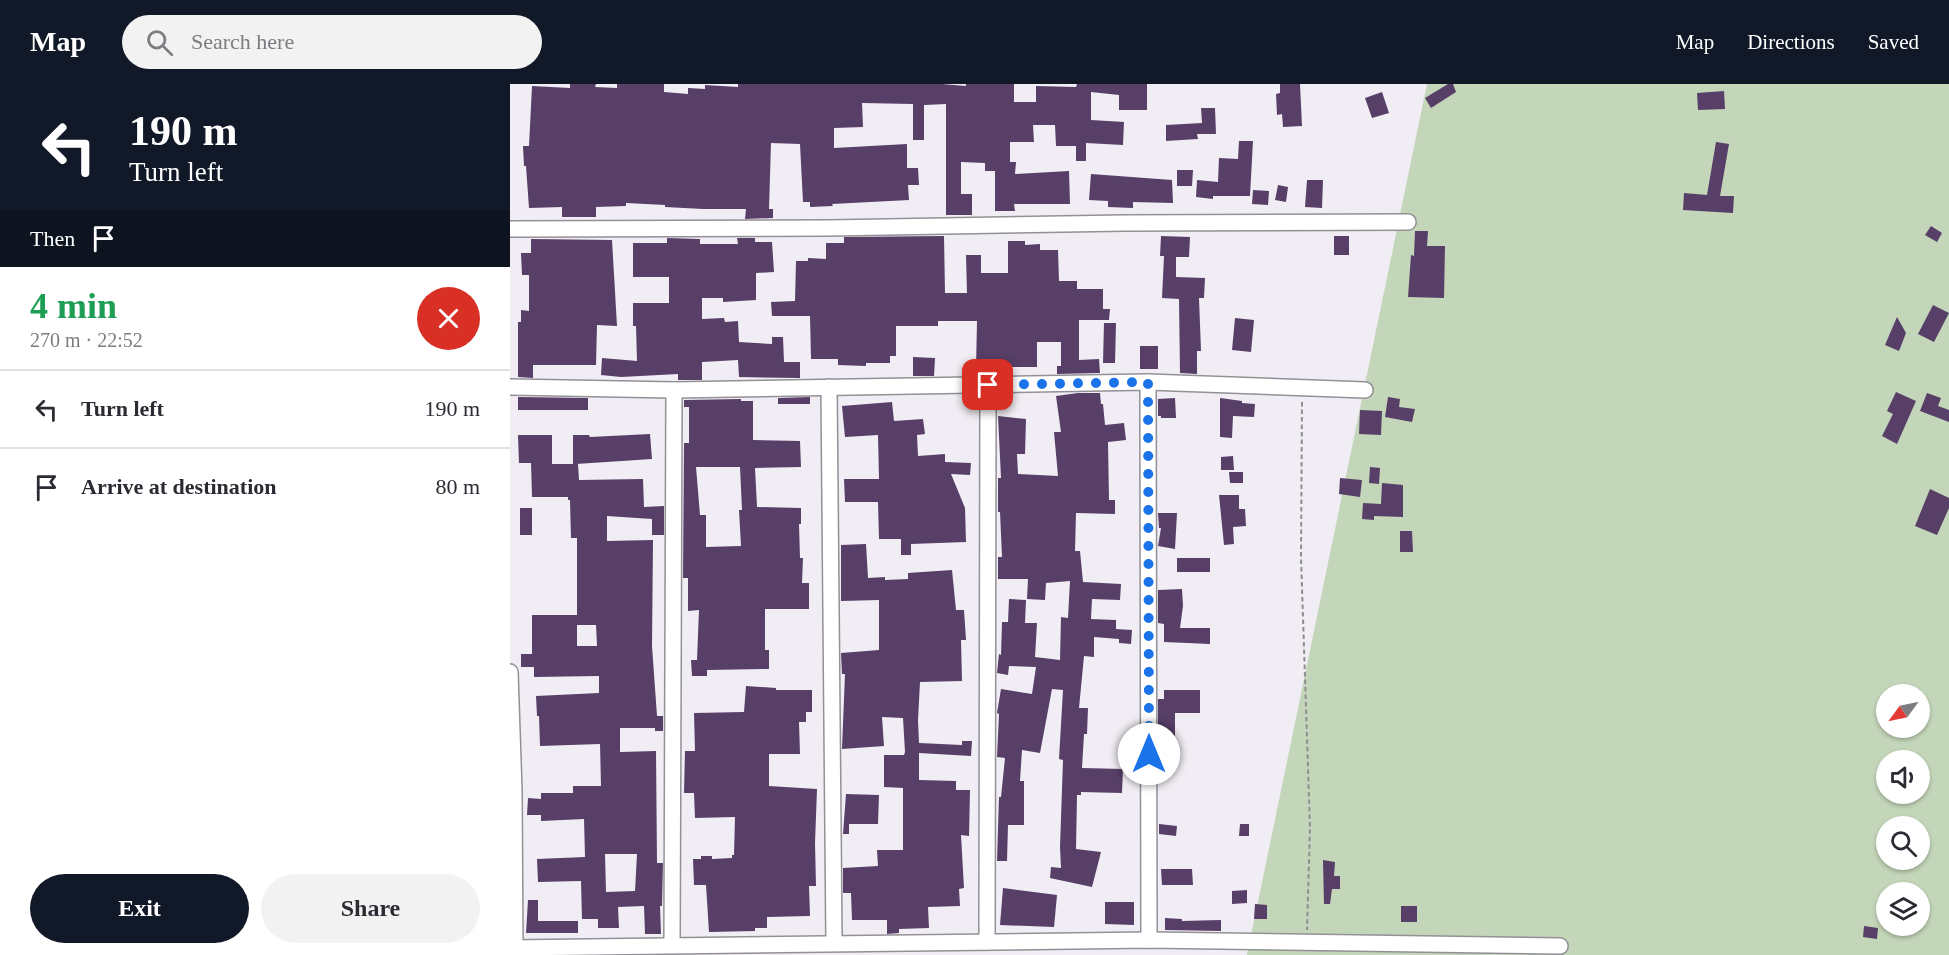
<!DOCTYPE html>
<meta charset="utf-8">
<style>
body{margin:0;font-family:Georgia,serif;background:#f2f2f3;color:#2b2b33;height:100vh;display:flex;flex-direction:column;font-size:22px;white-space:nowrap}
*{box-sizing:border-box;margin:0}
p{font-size:20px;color:#7c7c81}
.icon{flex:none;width:33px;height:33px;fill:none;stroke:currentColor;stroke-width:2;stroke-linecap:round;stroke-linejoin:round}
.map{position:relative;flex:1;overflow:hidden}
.side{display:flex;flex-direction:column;background:#fff;width:510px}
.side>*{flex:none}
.guide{background:#111827;color:#fff;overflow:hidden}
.needle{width:39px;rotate:237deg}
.fabs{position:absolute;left:1366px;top:600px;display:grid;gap:12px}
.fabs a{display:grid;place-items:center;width:54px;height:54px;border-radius:50%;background:#fff;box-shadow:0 2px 4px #0004;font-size:30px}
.pin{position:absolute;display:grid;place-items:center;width:51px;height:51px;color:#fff;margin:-26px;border-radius:12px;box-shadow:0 3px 9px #0006}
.me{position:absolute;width:66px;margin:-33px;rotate:0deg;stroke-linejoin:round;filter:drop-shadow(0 0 4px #0008)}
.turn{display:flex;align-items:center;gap:21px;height:126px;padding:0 30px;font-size:27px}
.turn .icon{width:78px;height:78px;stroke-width:2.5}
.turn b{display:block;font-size:42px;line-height:51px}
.then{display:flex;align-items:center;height:57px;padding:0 30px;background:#0003;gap:12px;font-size:22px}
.round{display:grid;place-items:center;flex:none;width:63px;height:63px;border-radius:32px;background:#f2f2f3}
.headline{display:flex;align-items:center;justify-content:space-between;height:102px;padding:0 30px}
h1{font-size:36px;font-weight:700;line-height:45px;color:#1e9e55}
.primary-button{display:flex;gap:12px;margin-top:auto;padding:12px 30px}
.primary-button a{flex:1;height:69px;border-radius:36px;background:#111827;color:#fff;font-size:24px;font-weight:700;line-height:69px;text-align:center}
.primary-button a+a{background:#f2f2f3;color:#2b2b33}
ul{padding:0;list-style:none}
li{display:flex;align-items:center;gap:18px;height:78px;padding:0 30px;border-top:2px solid #e1e1e2}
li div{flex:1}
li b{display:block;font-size:22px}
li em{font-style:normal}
header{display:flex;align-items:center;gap:36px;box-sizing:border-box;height:84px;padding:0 30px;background:#111827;color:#fff}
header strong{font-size:28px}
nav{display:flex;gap:33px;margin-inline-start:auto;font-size:21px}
.search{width:420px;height:54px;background:#f2f2f3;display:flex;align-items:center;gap:15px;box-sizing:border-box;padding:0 21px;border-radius:33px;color:#7c7c81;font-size:22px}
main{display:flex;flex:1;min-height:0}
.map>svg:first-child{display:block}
.green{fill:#c3d6b9;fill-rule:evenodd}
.building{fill:#573f68;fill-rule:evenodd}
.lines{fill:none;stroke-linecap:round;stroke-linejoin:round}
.minor-casing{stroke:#939096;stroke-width:18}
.path{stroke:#8f8d92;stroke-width:2;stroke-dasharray:4.5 3;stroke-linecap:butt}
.minor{stroke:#fff;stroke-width:15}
.route{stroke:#1a73e8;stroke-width:10;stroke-dasharray:0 18}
</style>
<header>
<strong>Map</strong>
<div class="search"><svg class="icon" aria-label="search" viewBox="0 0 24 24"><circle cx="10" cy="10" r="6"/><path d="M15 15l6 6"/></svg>Search here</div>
<nav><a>Map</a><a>Directions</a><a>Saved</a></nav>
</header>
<main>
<section class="side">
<div class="guide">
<div class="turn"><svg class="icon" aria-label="left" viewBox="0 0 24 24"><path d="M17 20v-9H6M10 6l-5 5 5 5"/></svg><div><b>190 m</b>Turn left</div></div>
<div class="then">Then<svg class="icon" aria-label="arrive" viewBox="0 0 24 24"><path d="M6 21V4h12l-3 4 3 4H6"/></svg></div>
</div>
<div class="headline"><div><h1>4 min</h1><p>270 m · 22:52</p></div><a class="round" style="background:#d93025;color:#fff"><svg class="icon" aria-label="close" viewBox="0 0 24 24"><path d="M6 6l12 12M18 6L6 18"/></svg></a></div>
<ul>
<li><svg class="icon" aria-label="left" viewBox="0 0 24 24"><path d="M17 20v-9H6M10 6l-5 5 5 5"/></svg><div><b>Turn left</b></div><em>190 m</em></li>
<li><svg class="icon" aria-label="arrive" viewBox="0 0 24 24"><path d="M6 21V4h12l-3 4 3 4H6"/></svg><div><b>Arrive at destination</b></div><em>80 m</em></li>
</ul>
<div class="primary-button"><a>Exit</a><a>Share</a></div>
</section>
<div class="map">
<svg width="1439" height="871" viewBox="0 0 1439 871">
<rect width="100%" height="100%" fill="#f1edf4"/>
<path class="green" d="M 917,0 L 1439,0 L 1439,871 L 737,871 ZM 1377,610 L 1410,610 L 1410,644 L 1377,644 ZM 1377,676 L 1410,676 L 1410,710 L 1377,710 ZM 1377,742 L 1410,742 L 1410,776 L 1377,776 ZM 1377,808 L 1410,808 L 1410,842 L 1377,842 Z"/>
<g class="building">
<polygon points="60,0 86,0 85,3 107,4 107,0 154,0 154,8 178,10 178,4 195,5 195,1 228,3 228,0 432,0 456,2 456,0 504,0 504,18 526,18 526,2 566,3 567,0 637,0 637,26 609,26 609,11 581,8 581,36 614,38 613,61 576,59 576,77 566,77 566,62 546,62 545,41 523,41 524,58 500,58 500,78 506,78 505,90 559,87 560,120 504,120 505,127 485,127 485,87 475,87 475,79 451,78 451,110 462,110 462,131 436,131 436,20 414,21 414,56 403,56 403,20 352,19 353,43 324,44 324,64 397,60 397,84 408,84 409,101 398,101 399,116 322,120 323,122 300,123 300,118 293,118 290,60 261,59 259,125 263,125 263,134 235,135 236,125 193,125 155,123 155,121 116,119 116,122 86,123 86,133 52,133 52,123 19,124 16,82 14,82 13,62 19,62 22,2 60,4"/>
<polygon points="770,0 790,0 792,42 773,43 772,30 767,31 766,10 770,9"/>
<polygon points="938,0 943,0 946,8 921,24 915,14"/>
<polygon points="1214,7 1215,25 1188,26 1187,9"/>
<polygon points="872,8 879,29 862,34 855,14"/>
<polygon points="691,24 705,24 706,50 687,50 688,55 656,57 656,41 692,39"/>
<polygon points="729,57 743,57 740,112 703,112 703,115 686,113 687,96 708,98 709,74 728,75"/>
<polygon points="1206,58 1219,60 1210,112 1224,112 1223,129 1173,126 1174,109 1197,111"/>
<polygon points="667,86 683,86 682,102 667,102"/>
<polygon points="581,90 662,96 663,119 623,118 623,124 598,123 598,117 579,116"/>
<polygon points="797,96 813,96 812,124 795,123"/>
<polygon points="768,101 778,103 776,118 765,116"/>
<polygon points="743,106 759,107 758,121 742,120"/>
<polygon points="1421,142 1432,149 1427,158 1415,151"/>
<polygon points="905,147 918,147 917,162 935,162 934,214 898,213 901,171 904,172"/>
<polygon points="434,152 435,209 457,209 456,171 471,171 471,189 498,189 498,157 515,157 515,161 530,160 530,166 548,166 549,197 567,197 567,205 593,205 593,225 600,225 599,236 569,236 569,276 589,275 590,289 547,290 547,282 551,282 551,258 527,258 527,283 493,283 493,286 466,285 467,237 428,237 428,242 386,242 386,272 380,272 380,279 356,279 356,282 328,281 328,275 301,275 300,232 262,232 261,218 285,217 286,177 298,177 298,174 316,175 316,159 334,159 334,153"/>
<polygon points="651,152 680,153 679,173 666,173 666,193 695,194 694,214 689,214 691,267 687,267 687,290 670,289 669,215 652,214 654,172 650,172"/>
<rect x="824" y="152" width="15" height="19"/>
<polygon points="157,154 190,155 190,160 228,160 227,154 245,154 245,158 262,158 264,188 246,189 246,216 213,218 213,214 192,214 192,235 214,234 215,238 228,237 229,258 262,260 262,253 273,253 274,278 290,278 290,294 229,293 228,276 192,278 192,296 168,296 168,290 111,293 91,291 92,274 127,277 126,242 123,242 123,219 159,219 159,193 123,193 123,159 157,159"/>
<polygon points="21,155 102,156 107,242 87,241 86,281 23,281 23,294 8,293 8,238 11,238 11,226 19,227 19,191 12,191 11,169 21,169"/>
<polygon points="1423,221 1439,229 1424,258 1408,250"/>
<polygon points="1387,233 1396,249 1389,267 1375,261"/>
<polygon points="725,234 744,236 741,268 722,266"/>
<polygon points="594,239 606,239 605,279 593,279"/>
<rect x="630" y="262" width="18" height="23"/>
<polygon points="403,273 425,274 424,292 403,292"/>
<polygon points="1386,308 1406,317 1387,360 1372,352 1383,330 1377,327"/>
<polygon points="568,309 590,309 591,320 593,320 595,341 614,339 616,356 598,358 599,416 605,416 605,430 566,429 565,467 570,467 573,498 611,500 610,516 582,515 581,535 606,536 606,545 622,546 621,560 609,559 609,555 584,553 584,573 574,572 569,624 578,624 577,650 574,650 572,684 613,685 612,709 571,708 571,711 567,711 566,765 591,768 582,803 540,794 541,783 551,784 550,763 553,676 549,675 553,606 542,605 530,669 512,666 510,697 514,697 514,741 498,741 497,777 487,777 489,713 491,713 495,674 487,673 489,630 487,629 491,605 522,610 526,583 499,582 498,591 487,589 489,570 491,571 492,538 498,538 499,515 516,516 515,539 527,539 525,573 550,576 551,533 558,534 560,497 536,499 535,516 517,515 518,495 488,495 488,473 492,473 490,428 488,428 488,394 491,394 488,332 516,335 515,370 507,370 508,390 548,392 544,348 551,348 546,312"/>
<polygon points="1417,309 1431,314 1428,322 1439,326 1439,338 1410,327"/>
<polygon points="8,313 78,314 78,326 8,326"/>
<polygon points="300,313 300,320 268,320 268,314"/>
<polygon points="878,313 890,315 889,323 905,325 902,338 875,333"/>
<polygon points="665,314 666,334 651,334 651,332 648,332 648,315"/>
<polygon points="710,314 732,317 732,319 745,320 744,333 723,332 722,354 710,353"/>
<path d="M 231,315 L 231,317 L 243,317 L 243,356 L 290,357 L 291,383 L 245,384 L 247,423 L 291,424 L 291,440 L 289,440 L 290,474 L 293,474 L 292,499 L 299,499 L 299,525 L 255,525 L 255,566 L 259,566 L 259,585 L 197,586 L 197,592 L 182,592 L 181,576 L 187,576 L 189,526 L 178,527 L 178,494 L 173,494 L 174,359 L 179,359 L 179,323 L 174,323 L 174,316 ZM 186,383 L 230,383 L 232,426 L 229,426 L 231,462 L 196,463 L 196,431 L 190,431 Z"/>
<polygon points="382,318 384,337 413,335 415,350 407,351 408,372 435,370 435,378 461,379 460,391 441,390 455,424 456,458 401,460 401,471 391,471 391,455 369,455 368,418 335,418 334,395 369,395 368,351 335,353 332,322"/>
<polygon points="850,326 872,327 871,351 849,350"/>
<path d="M 140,350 L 142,375 L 66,380 L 68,380 L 69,396 L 133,395 L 134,423 L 154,422 L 154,451 L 142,451 L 142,435 L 97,432 L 97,457 L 143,456 L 142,562 L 147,632 L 153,632 L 153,647 L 145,647 L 145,644 L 110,644 L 110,668 L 146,667 L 147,779 L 153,779 L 152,822 L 150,822 L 151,850 L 135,850 L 134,822 L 108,823 L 109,844 L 88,844 L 88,835 L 72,835 L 71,797 L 28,798 L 27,775 L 75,773 L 74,735 L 31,737 L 31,731 L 17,731 L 18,714 L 31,715 L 31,709 L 63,709 L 63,702 L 91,702 L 90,660 L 30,662 L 29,632 L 27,632 L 26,612 L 89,609 L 89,592 L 24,593 L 24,583 L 11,583 L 11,570 L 22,570 L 22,531 L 67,531 L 67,454 L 61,454 L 60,416 L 58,416 L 58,413 L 22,413 L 21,379 L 9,379 L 8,351 L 42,351 L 42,380 L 63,380 L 63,351 L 79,351 L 80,353 ZM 67,541 L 86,541 L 87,562 L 67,562 ZM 95,770 L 127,770 L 125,807 L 96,808 Z"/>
<polygon points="723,372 724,386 711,386 711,373"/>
<polygon points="860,383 870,384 869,400 859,399"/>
<polygon points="719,388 733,388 733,399 720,399"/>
<polygon points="830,394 852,396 850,413 829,410"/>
<polygon points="872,399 893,401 893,433 864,432 864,436 852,435 853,419 871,420"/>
<polygon points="1420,405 1439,414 1439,424 1427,451 1405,442"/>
<polygon points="709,411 729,411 729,425 735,425 736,442 723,443 724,460 714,461"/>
<rect x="10" y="424" width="12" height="27"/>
<polygon points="648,429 667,429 665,465 648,462 651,444 649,444"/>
<polygon points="890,447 902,447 903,468 890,468"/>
<polygon points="356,460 358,494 375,493 375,496 398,495 398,489 442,486 446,526 454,526 456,556 451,556 452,597 410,598 408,636 409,659 452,661 452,657 462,657 461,672 409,669 409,696 446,697 446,706 460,706 459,752 451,751 454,804 449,805 450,822 418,823 419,844 389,845 389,849 377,850 377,836 342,836 341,809 333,809 333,784 368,782 367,766 393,766 393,704 374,703 374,671 394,671 395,668 393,634 372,633 374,662 332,665 335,590 332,590 331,569 369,566 369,516 331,517 331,461"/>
<rect x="667" y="474" width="33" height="14"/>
<polygon points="672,505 673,522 670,544 700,544 700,560 654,558 654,540 648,539 648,506"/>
<polygon points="236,602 266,604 266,606 302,606 302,628 296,628 296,638 289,638 290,670 259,670 259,702 307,705 305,759 306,802 299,802 300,832 257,833 257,844 245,844 245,847 199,848 196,801 184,801 183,775 191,775 191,772 202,772 202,775 222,774 222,771 224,771 225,733 185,734 184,709 174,709 175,667 185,667 184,629 234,628"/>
<polygon points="654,606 690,606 690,629 665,629 665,659 648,659 648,615 654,615"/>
<polygon points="336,710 369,711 368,740 339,740 339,750 333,750"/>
<polygon points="649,740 667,742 666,752 649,750"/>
<polygon points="730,740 739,740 739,752 729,752"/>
<polygon points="813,776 825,778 824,792 830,792 830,805 822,805 820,820 814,820"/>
<polygon points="651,785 682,785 683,801 652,801"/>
<polygon points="493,804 547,811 544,843 490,841"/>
<polygon points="737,806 737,819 722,820 722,807"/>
<polygon points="18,816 28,816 28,837 68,837 68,849 16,849"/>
<polygon points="595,818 624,818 624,841 595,840"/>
<polygon points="745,820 757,821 757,835 744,835"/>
<rect x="891" y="822" width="16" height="16"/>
<polygon points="655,834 672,835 672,837 711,836 711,847 655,846"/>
<polygon points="1354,842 1368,844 1367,855 1353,853"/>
</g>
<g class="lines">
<g class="minor-casing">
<g id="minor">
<polyline points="0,145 318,144 615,139 898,138"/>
<polyline points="638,298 639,856"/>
<polyline points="0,303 164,306 638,298 855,306"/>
<polyline points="319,303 324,859"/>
<polyline points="0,588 4,707 5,871"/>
<polyline points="477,858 478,301"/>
<polyline points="162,861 164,306"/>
<polyline points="0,864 639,856 1050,862"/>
</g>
</g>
<polyline class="path" points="792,318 791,473 800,744 797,846"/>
<use href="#minor" class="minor"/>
</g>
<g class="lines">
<polyline class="route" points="478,301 638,298 639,670"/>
</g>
</svg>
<div class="fabs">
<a><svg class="needle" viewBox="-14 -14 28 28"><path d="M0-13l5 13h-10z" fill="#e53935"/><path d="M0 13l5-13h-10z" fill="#7c7c81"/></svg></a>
<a><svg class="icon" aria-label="sound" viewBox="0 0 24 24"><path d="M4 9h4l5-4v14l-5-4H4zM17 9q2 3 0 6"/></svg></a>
<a><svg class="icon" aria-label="search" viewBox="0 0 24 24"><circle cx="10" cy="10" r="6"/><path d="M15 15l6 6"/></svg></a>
<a><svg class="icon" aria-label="layers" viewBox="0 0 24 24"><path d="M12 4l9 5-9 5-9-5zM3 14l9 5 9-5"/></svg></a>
</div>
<div class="pin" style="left:478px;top:301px;background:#d93025"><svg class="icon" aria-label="arrive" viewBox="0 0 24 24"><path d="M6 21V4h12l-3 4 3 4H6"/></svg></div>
<svg class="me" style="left:639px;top:670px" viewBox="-20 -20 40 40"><circle r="19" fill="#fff"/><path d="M0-13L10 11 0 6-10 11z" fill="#1a73e8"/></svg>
</div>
</main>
